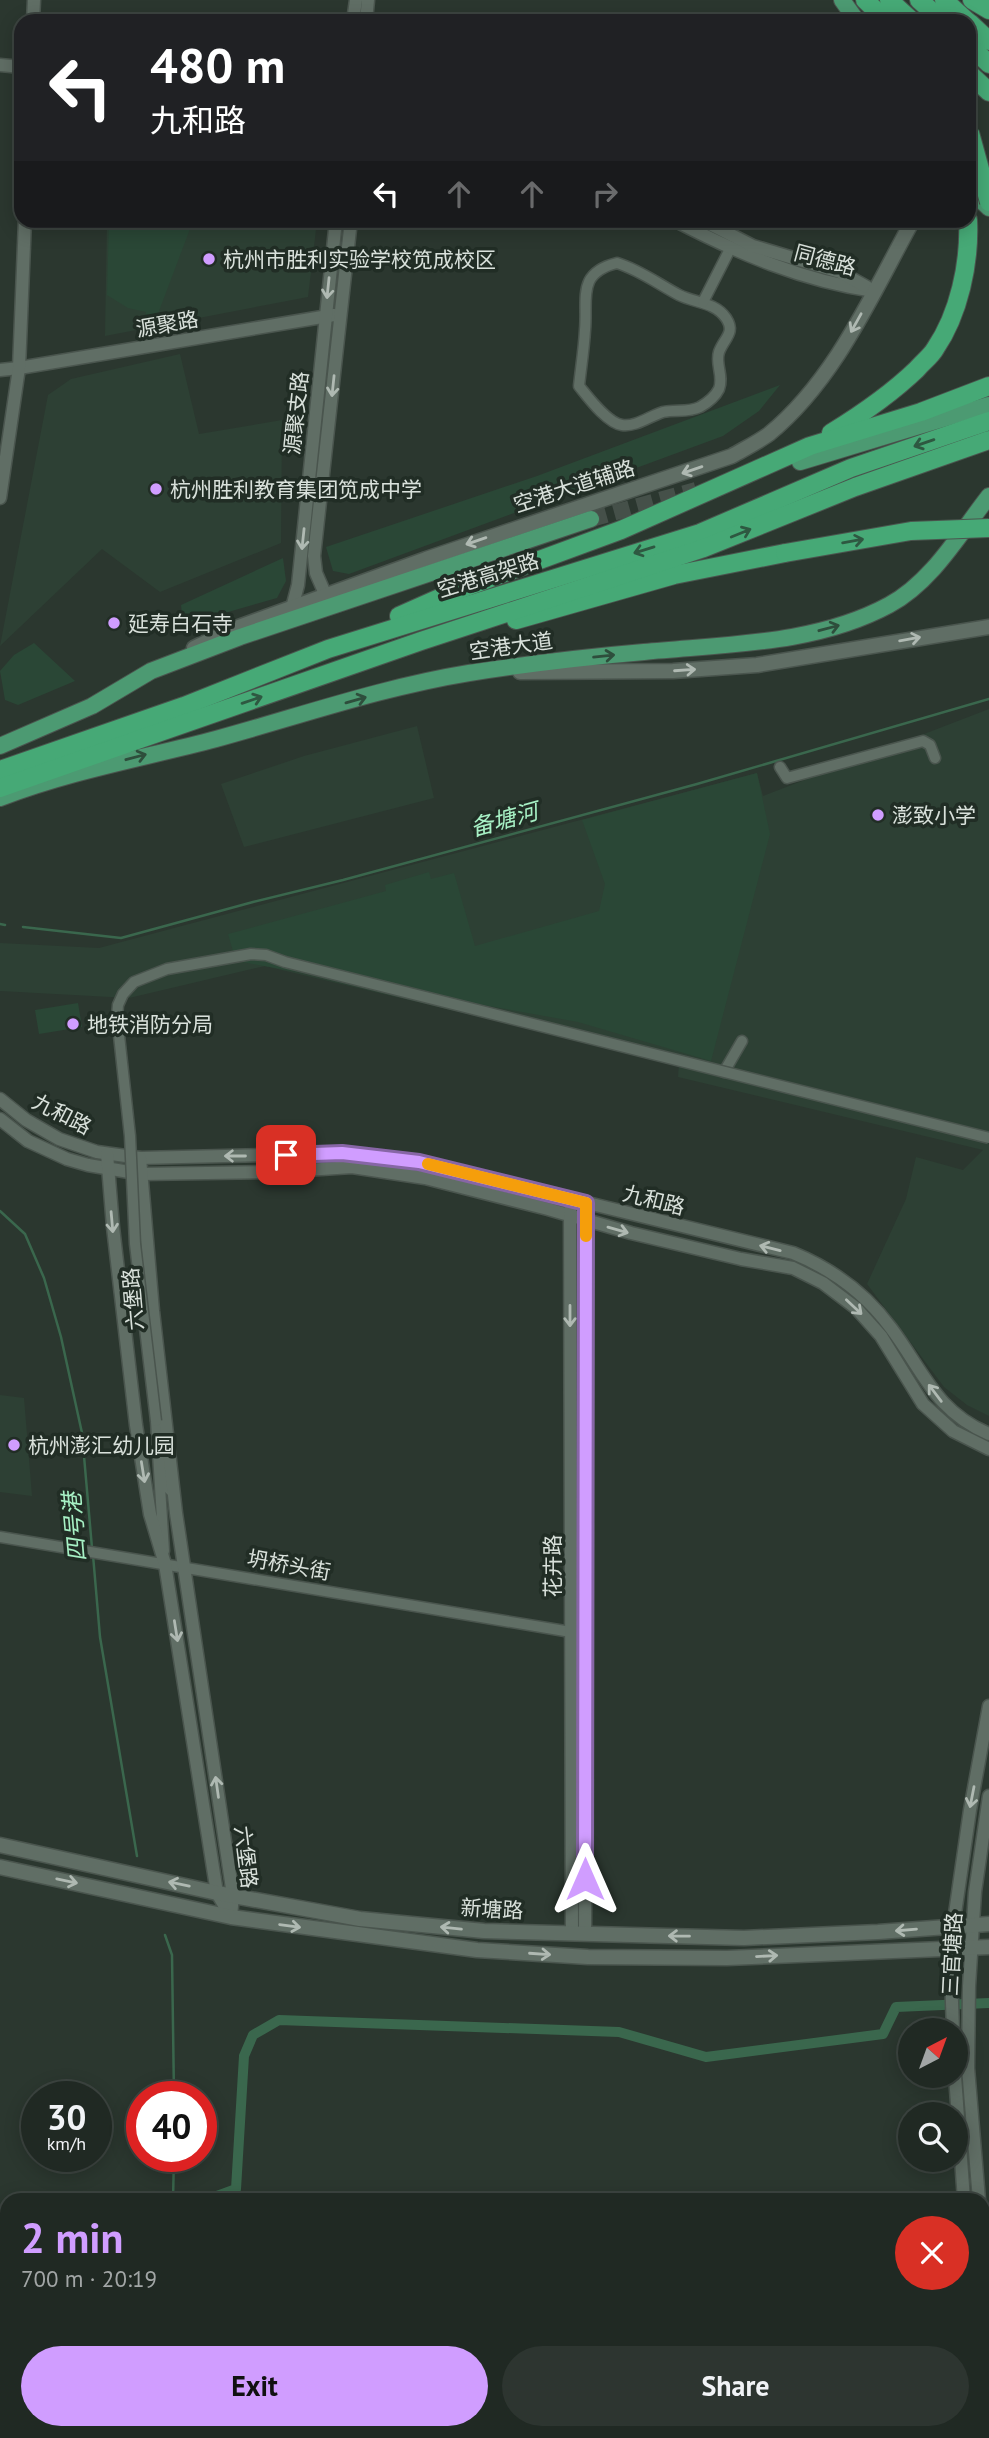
<!DOCTYPE html>
<meta charset="utf-8">
<style>
body{margin:0;font-family:"PT Sans","Noto Sans SC",sans-serif;background:#2d3530;color:#f1f3f6;height:100vh;display:flex;flex-direction:column;font-size:26px;white-space:nowrap}
*{box-sizing:border-box;margin:0}
p{font-size:23px;color:#a2a6a6}
.icon{flex:none;width:38px;height:38px;fill:none;stroke:currentColor;stroke-width:2;stroke-linecap:round;stroke-linejoin:round}
.map{position:relative;flex:1;overflow:hidden}
.sheet{position:absolute;left:0px;top:2193px;width:990px;height:247px;display:flex;flex-direction:column;background:#202923;border-radius:21px 21px 0 0;box-shadow:0 4px 18px #0003,0 0 0 2px #3d4541}
.sheet>*{flex:none}
.top-card{position:absolute;left:14px;top:14px;width:962px;height:214px;border-radius:21px;box-shadow:0 4px 18px #0003,0 0 0 2px #3d4541;background:#202124;color:#fff;overflow:hidden}
.needle{width:46px;rotate:41deg}
.controls{position:absolute;left:898px;top:2018px;display:grid;gap:14px}
.controls a{display:grid;place-items:center;width:70px;height:70px;border-radius:50%;background:#202923;box-shadow:0 4px 18px #0003,0 0 0 2px #3d4541;font-size:35px}
.speed{position:absolute;left:21px;top:2081px;display:flex;gap:14px;font-size:35px;font-weight:700;text-align:center}
.speed>*{display:grid;place-content:center;width:91px;height:91px;border-radius:50%;background:#202923;box-shadow:0 4px 18px #0003,0 0 0 2px #3d4541;line-height:1}
.speed small{font-size:18px;font-weight:400}
.speed .limit{border:10px solid #d22;background:#fff;color:#111}
.pin{position:absolute;display:grid;place-items:center;width:60px;height:60px;color:#fff;margin:-30px;border-radius:14px;box-shadow:0 4px 10px #0006}
.me{position:absolute;width:77px;margin:-38px;rotate:0deg;stroke-linejoin:round;filter:drop-shadow(0 0 5px #0008)}
.turn{display:flex;align-items:center;gap:24px;height:147px;padding:0 21px;font-size:32px}
.turn .icon{width:91px;height:91px;stroke-width:2.5}
.turn b{display:block;font-size:49px;line-height:60px}
.lanes{display:flex;align-items:center;height:66px;padding:0 21px;background:#0003;justify-content:center;gap:35px;direction:ltr}
.lanes .off{opacity:.35}
.round{display:grid;place-items:center;flex:none;width:74px;height:74px;border-radius:37px;background:#2d3530}
.summary{display:flex;align-items:center;justify-content:space-between;height:119px;padding:0 21px}
h1{font-size:42px;font-weight:800;line-height:52px;color:#d09dff}
.cta{display:flex;gap:14px;margin-top:auto;padding:14px 21px}
.cta a{flex:1;height:80px;border-radius:42px;background:#d09dff;color:#111;font-size:28px;font-weight:800;line-height:80px;text-align:center}
.cta a+a{background:#2d3530;color:#f1f3f6}
.map>svg:first-child{display:block}
.built{fill:#2d4034}
.green{fill:#2a4736}
.lines{fill:none;stroke-linecap:round;stroke-linejoin:round}
.stream{stroke:#3a674d;stroke-width:2.5}
.canal{stroke:#3a674d;stroke-width:10}
.primary-tunnel{stroke:#455049;stroke-width:16;stroke-dasharray:16 8;stroke-linecap:butt}
.minor-casing{stroke:#4a554e;stroke-width:13}
.tertiary-casing{stroke:#4a554e;stroke-width:15}
.secondary-casing{stroke:#4a554e;stroke-width:17}
.primary-casing{stroke:#4a554e;stroke-width:18}
.trunk-casing{stroke:#4a554e;stroke-width:20}
.minor{stroke:#606e65;stroke-width:10}
.tertiary{stroke:#606e65;stroke-width:12}
.secondary{stroke:#606e65;stroke-width:14}
.primary{stroke:#4c9a72;stroke-width:16}
.trunk{stroke:#46a976;stroke-width:18}
.minor-bridge-casing{stroke:#4a554e;stroke-width:13;stroke-linecap:butt}
.trunk-bridge-casing{stroke:#4a554e;stroke-width:20;stroke-linecap:butt}
.minor-bridge{stroke:#606e65;stroke-width:10}
.trunk-bridge{stroke:#46a976;stroke-width:18}
.oneway{stroke:#afb9b2}
.oneway2{stroke:#2e5841}
.oneway3{stroke:#2e4e3c}
.route-casing{stroke:#8766a6;stroke-width:18}
.route{stroke:#d09dff;stroke-width:12}
.slow{stroke:#f59e0b;stroke-width:12}
.poi-dot{fill:#d09dff;stroke:#212d25;stroke-width:2.5}
.labels{text-anchor:middle;dominant-baseline:central;stroke-width:7;stroke-linejoin:round;paint-order:stroke}
.poi-label{font-size:21px;fill:#d9e1db;stroke:#212d25;text-anchor:start}
.street-label{font-size:21px;fill:#d9e1db;stroke:#212d25}
.water-label{font-size:23px;font-style:italic;fill:#a7f1c5;stroke:#212d25}
</style>
<div class="map">
<svg width="989" height="2438" viewBox="0 0 989 2438">
<rect width="100%" height="100%" fill="#2b372f"/>
<g class="built">
<polygon points="107,221 317,221 308,297 105,336"/>
<polygon points="180,354 199,434 282,420 281,543 160,592 102,549 0,646 48,395 71,379"/>
<polygon points="989,709 989,1416 967,1405 944,1387 867,1284 906,1199 916,1157 963,1170 983,1150 678,1077 679,1064 265,966 129,998 0,991 0,943 99,948 757,773 763,796"/>
<polygon points="417,726 434,798 244,847 221,784 304,756"/>
<polygon points="0,1395 24,1398 32,1496 0,1492"/>
</g>
<g class="green">
<polygon points="109,221 193,221 153,327 143,328 146,312 128,308 107,295"/>
<polygon points="780,385 759,411 723,436 349,574 333,571 326,547 537,476"/>
<polygon points="283,558 286,581 277,598 183,625 181,605"/>
<polygon points="34,643 75,681 18,705 5,700 0,671 14,655"/>
<polygon points="757,773 770,834 711,1061 578,1022 236,961 228,934 386,891 385,885 429,872 431,879 454,873 475,946 599,911 605,884 582,820"/>
<polygon points="78,1003 82,1027 39,1034 35,1010"/>
</g>
<g class="lines">
<g class="stream">
<polyline points="0,924 5,925"/>
<polyline points="23,927 121,938 253,902 343,880 697,784 989,699"/>
<polyline points="0,1211 25,1234 44,1278 61,1337 82,1433 92,1548"/>
<polyline points="93,1555 100,1637 137,1856"/>
<polyline points="165,1935 172,1955 174,2096"/>
<polyline points="173,2200 174,2156"/>
<polyline points="180,2432 180,2438"/>
</g>
<polyline class="canal" points="206,2200 236,2189 244,2056 253,2035 279,2020 619,2032 706,2057 883,2034 896,2007 989,2003"/>
<polyline class="primary-tunnel" points="591,519 696,490"/>
<g class="minor-casing">
<g id="minor">
<path d="M 617,263 C 640,270 658,284 679,295 C 695,303 715,302 726,318 C 736,333 724,338 719,352 C 715,364 724,376 719,389 C 715,397 707,403 700,407 C 688,413 675,409 663,412 C 650,416 636,427 622,425 C 607,423 588,397 579,386 C 581,367 584,349 585,330 C 588,299 576,273 617,263 Z"/>
<polyline points="703,302 730,249"/>
<polyline points="780,767 787,778 923,741 930,745 935,758"/>
<polyline points="724,1072 742,1041"/>
<polyline points="0,1537 571,1632"/>
<polyline points="164,1551 156,1421 170,1490"/>
</g>
</g>
<g class="tertiary-casing">
<g id="tertiary">
<polyline points="33,21 34,0"/>
<polyline points="353,21 356,0"/>
<polyline points="366,21 368,0"/>
<polyline points="0,65 21,67"/>
<path d="M 674,220 C 737,253 803,281 874,291"/>
<polyline points="702,220 753,246 840,272 867,287"/>
<polyline points="0,370 19,368 334,315"/>
<polyline points="0,498 19,368 25,220"/>
<polyline points="326,596 316,573 314,556 351,220"/>
<polyline points="292,608 298,585 336,220"/>
<path d="M 0,1099 L 26,1120 L 59,1139 L 97,1152 L 140,1158 L 342,1153 L 419,1162 L 793,1253 C 832,1269 866,1294 891,1328 C 924,1372 935,1411 989,1434"/>
<polyline points="0,1119 28,1141 67,1159 88,1165 141,1174 275,1172 352,1167 425,1178 548,1209 631,1233 741,1259 793,1268 823,1283 856,1308 881,1336 923,1404 953,1431 989,1449"/>
<polyline points="107,1154 113,1227 136,1425 150,1514 165,1564 217,1893 231,1917 233,1895 176,1513 153,1311 140,1158"/>
<polyline points="570,1210 572,1934"/>
<polyline points="585,1934 586,1214"/>
<polyline points="953,2030 950,1948 970,1810 989,1706"/>
<polyline points="955,2076 964,2200"/>
<polyline points="979,2200 968,2068 969,1986 975,1892 989,1796"/>
<polyline points="984,2238 989,2289"/>
<polyline points="0,2312 7,2313"/>
<polyline points="0,2323 7,2325"/>
<polyline points="984,2376 988,2438"/>
<polyline points="856,2432 870,2438"/>
<polyline points="891,2432 906,2438"/>
</g>
</g>
<g class="secondary-casing">
<g id="secondary">
<path d="M 194,648 L 233,629 L 426,559 L 732,456 C 744,449 758,442 769,434 C 836,379 872,294 913,220"/>
<polyline points="520,672 673,671 757,665 989,627"/>
<polyline points="0,1845 217,1893 360,1919 484,1931 744,1938 878,1932 989,1924"/>
<polyline points="0,1867 231,1917 477,1950 588,1957 727,1958 989,1947"/>
</g>
</g>
<g class="primary-casing">
<g id="primary">
<polyline points="842,0 857,21"/>
<polyline points="970,190 989,208"/>
<polyline points="800,462 989,405"/>
<polyline points="0,746 92,706 151,671 240,637 591,519"/>
<path d="M 0,798 C 70,771 144,758 216,739 C 300,716 383,687 469,673 C 527,664 586,657 644,652 C 725,644 815,645 889,605 C 932,582 960,533 989,496"/>
</g>
</g>
<g class="trunk-casing">
<g id="trunk">
<polyline points="865,0 887,21"/>
<polyline points="889,0 912,21"/>
<polyline points="919,0 943,21"/>
<polyline points="944,0 967,21"/>
<polyline points="972,0 989,10"/>
<polyline points="970,23 989,41"/>
<polyline points="970,46 989,64"/>
<polyline points="970,74 989,92"/>
<path d="M 831,433 C 862,414 891,394 917,369 C 923,362 931,356 935,349 C 959,314 970,263 968,220"/>
<polyline points="399,616 453,592 621,530 810,446 921,412 989,386"/>
<polyline points="516,620 674,575 785,553"/>
<polyline points="0,770 184,706 328,649 700,533 851,468 989,421"/>
<polyline points="0,788 421,641 704,548 855,487 989,440"/>
</g>
</g>
<use href="#minor" class="minor"/>
<use href="#tertiary" class="tertiary"/>
<use href="#secondary" class="secondary"/>
<use href="#primary" class="primary"/>
<use href="#trunk" class="trunk"/>
<g class="minor-bridge-casing">
<polyline id="minor-bridge" points="156,1421 135,1244 130,1136 117,1017 118,1005 123,994 134,982 167,969 251,954 266,955 285,962 989,1138"/>
</g>
<g class="trunk-bridge-casing">
<g id="trunk-bridge">
<polyline points="970,133 989,202"/>
<polyline points="785,553 911,531 989,528"/>
</g>
</g>
<use href="#minor-bridge" class="minor-bridge"/>
<use href="#trunk-bridge" class="trunk-bridge"/>
</g>
<defs><path id="oneway-shaft" d="M-6 0H5M1.5-3L5.5 0L1.5 3" fill="none" stroke-width="1.6" stroke-linecap="round" stroke-linejoin="round" transform="scale(1.75)"/></defs>
<g class="oneway">
<use href="#oneway-shaft" transform="translate(328 288) rotate(96)"/>
<use href="#oneway-shaft" transform="translate(856 323) rotate(119)"/>
<use href="#oneway-shaft" transform="translate(333 386) rotate(96)"/>
<use href="#oneway-shaft" transform="translate(692 470) rotate(161)"/>
<use href="#oneway-shaft" transform="translate(303 539) rotate(96)"/>
<use href="#oneway-shaft" transform="translate(476 541) rotate(161)"/>
<use href="#oneway-shaft" transform="translate(910 639) rotate(-10)"/>
<use href="#oneway-shaft" transform="translate(685 670) rotate(-4)"/>
<use href="#oneway-shaft" transform="translate(235 1156) rotate(180)"/>
<use href="#oneway-shaft" transform="translate(112 1222) rotate(85)"/>
<use href="#oneway-shaft" transform="translate(618 1230) rotate(16)"/>
<use href="#oneway-shaft" transform="translate(770 1248) rotate(-166)"/>
<use href="#oneway-shaft" transform="translate(854 1307) rotate(43)"/>
<use href="#oneway-shaft" transform="translate(570 1316) rotate(90)"/>
<use href="#oneway-shaft" transform="translate(935 1393) rotate(-127)"/>
<use href="#oneway-shaft" transform="translate(143 1472) rotate(81)"/>
<use href="#oneway-shaft" transform="translate(176 1631) rotate(81)"/>
<use href="#oneway-shaft" transform="translate(217 1787) rotate(-98)"/>
<use href="#oneway-shaft" transform="translate(972 1797) rotate(101)"/>
<use href="#oneway-shaft" transform="translate(67 1881) rotate(12)"/>
<use href="#oneway-shaft" transform="translate(179 1884) rotate(-168)"/>
<use href="#oneway-shaft" transform="translate(290 1926) rotate(8)"/>
<use href="#oneway-shaft" transform="translate(451 1928) rotate(-174)"/>
<use href="#oneway-shaft" transform="translate(906 1930) rotate(175)"/>
<use href="#oneway-shaft" transform="translate(679 1936) rotate(-179)"/>
<use href="#oneway-shaft" transform="translate(540 1954) rotate(4)"/>
<use href="#oneway-shaft" transform="translate(767 1956) rotate(-3)"/>
</g>
<g class="oneway2">
<use href="#oneway-shaft" transform="translate(924 443) rotate(161)"/>
<use href="#oneway-shaft" transform="translate(741 533) rotate(-22)"/>
<use href="#oneway-shaft" transform="translate(853 541) rotate(-10)"/>
<use href="#oneway-shaft" transform="translate(644 550) rotate(163)"/>
<use href="#oneway-shaft" transform="translate(252 700) rotate(-19)"/>
</g>
<g class="oneway3">
<use href="#oneway-shaft" transform="translate(829 628) rotate(-15)"/>
<use href="#oneway-shaft" transform="translate(604 656) rotate(-6)"/>
<use href="#oneway-shaft" transform="translate(356 700) rotate(-16)"/>
<use href="#oneway-shaft" transform="translate(136 757) rotate(-15)"/>
</g>
<g class="lines">
<g class="route-casing">
<polyline id="route" points="286,1155 342,1153 419,1162 586,1203 585,1879"/>
</g>
<use href="#route" class="route"/>
<polyline class="slow" points="428,1164 586,1203 586,1236"/>
</g>
<g class="poi-dot">
<circle cx="209" cy="259" r="7"/>
<circle cx="156" cy="489" r="7"/>
<circle cx="114" cy="623" r="7"/>
<circle cx="878" cy="815" r="7"/>
<circle cx="73" cy="1024" r="7"/>
<circle cx="14" cy="1445" r="7"/>
</g>
<g class="labels">
<g class="poi-label">
<text x="223" y="259">杭州市胜利实验学校笕成校区</text>
<text x="170" y="489">杭州胜利教育集团笕成中学</text>
<text x="128" y="623">延寿白石寺</text>
<text x="892" y="815">澎致小学</text>
<text x="87" y="1024">地铁消防分局</text>
<text x="28" y="1445">杭州澎汇幼儿园</text>
</g>
<g class="street-label">
<text transform="translate(825 260) rotate(15)">同德路</text>
<text transform="translate(167 324) rotate(-10)">源聚路</text>
<text transform="translate(296 413) rotate(-84)">源聚支路</text>
<text transform="translate(574 486) rotate(-18)">空港大道辅路</text>
<text transform="translate(488 575) rotate(-17)">空港高架路</text>
<text transform="translate(511 646) rotate(-8)">空港大道</text>
<text transform="translate(62 1114) rotate(27)">九和路</text>
<text transform="translate(654 1200) rotate(14)">九和路</text>
<text transform="translate(133 1299) rotate(-95)">六堡路</text>
<text transform="translate(289 1565) rotate(10)">坍桥头街</text>
<text transform="translate(552 1566) rotate(-90)">花卉路</text>
<text transform="translate(246 1857) rotate(83)">六堡路</text>
<text transform="translate(492 1909) rotate(3)">新塘路</text>
<text transform="translate(952 1954) rotate(-87)">三官塘路</text>
</g>
<g class="water-label">
<text transform="translate(504 819) rotate(-15)">备塘河</text>
<text transform="translate(74 1527) rotate(-95)">四号港</text>
</g>
</g>
</svg>
<div class="controls">
<a><svg class="needle" viewBox="-14 -14 28 28"><path d="M0-13l5 13h-10z" fill="#e53935"/><path d="M0 13l5-13h-10z" fill="#a2a6a6"/></svg></a>
<a><svg class="icon" aria-label="search" viewBox="0 0 24 24"><circle cx="10" cy="10" r="6"/><path d="M15 15l6 6"/></svg></a>
</div>
<div class="speed"><div>30<small>km/h</small></div><div class="limit">40</div></div>
<div class="pin" style="left:286px;top:1155px;background:#d93025"><svg class="icon" aria-label="arrive" viewBox="0 0 24 24"><path d="M6 21V4h12l-3 4 3 4H6"/></svg></div>
<svg class="me" style="left:585px;top:1879px" viewBox="-20 -20 40 40"><path d="M0-17L14 15 0 8-14 15z" fill="#d09dff" stroke="#fff" stroke-width="4"/></svg>
<div class="top-card">
<div class="turn"><svg class="icon" aria-label="left" viewBox="0 0 24 24"><path d="M17 20v-9H6M10 6l-5 5 5 5"/></svg><div><b>480 m</b>九和路</div></div>
<div class="lanes"><svg class="icon" aria-label="left" viewBox="0 0 24 24"><path d="M17 20v-9H6M10 6l-5 5 5 5"/></svg><svg class="icon off" aria-label="ahead" viewBox="0 0 24 24"><path d="M12 20V5M6 11l6-6 6 6"/></svg><svg class="icon off" aria-label="ahead" viewBox="0 0 24 24"><path d="M12 20V5M6 11l6-6 6 6"/></svg><svg class="icon off" aria-label="right" viewBox="0 0 24 24"><path d="M7 20v-9h11M14 6l5 5-5 5"/></svg></div>
</div>
<section class="sheet">
<div class="summary"><div><h1>2 min</h1><p>700 m · 20:19</p></div><a class="round" style="background:#d93025;color:#fff"><svg class="icon" aria-label="close" viewBox="0 0 24 24"><path d="M6 6l12 12M18 6L6 18"/></svg></a></div>
<div class="cta"><a>Exit</a><a>Share</a></div>
</section>
</div>
